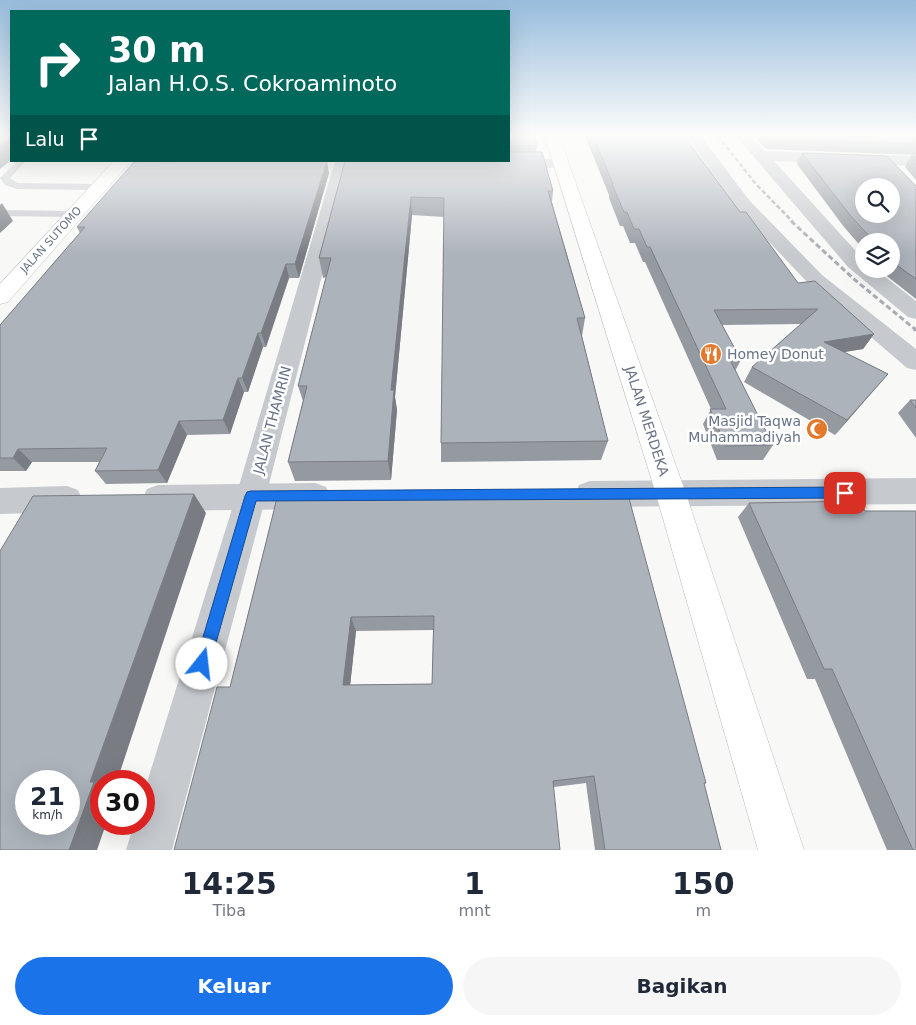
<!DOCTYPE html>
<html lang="id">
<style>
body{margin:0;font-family:"DejaVu Sans",sans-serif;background:#f6f6f7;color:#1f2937;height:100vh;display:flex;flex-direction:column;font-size:19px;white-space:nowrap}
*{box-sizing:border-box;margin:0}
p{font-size:16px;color:#747a83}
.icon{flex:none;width:28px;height:28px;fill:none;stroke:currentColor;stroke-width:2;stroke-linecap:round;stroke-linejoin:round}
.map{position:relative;height:850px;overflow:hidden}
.details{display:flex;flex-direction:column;background:#fff;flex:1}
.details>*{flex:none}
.hud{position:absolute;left:10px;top:10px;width:500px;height:152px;border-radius:0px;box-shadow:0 5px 20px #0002;background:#00695c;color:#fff;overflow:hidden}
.tools{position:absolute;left:855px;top:178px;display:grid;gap:10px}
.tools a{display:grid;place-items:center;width:45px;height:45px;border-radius:50%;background:#fff;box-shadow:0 5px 20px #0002;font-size:25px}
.speed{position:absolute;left:15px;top:770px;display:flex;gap:10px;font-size:25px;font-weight:700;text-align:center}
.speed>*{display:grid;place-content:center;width:65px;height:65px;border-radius:50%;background:#fff;box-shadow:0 5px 20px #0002;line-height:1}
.speed small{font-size:12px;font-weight:400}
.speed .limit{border:8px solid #d22;background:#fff;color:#111}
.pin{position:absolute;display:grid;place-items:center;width:42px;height:42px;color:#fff;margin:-21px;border-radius:10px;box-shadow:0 2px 8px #0006}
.me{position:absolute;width:55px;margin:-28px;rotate:16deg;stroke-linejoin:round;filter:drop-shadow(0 0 4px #0008)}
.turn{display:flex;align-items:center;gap:18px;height:105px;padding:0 15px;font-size:22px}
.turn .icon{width:65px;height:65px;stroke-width:2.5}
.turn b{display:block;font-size:35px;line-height:42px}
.then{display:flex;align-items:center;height:48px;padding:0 15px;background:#0003;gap:10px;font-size:19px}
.eta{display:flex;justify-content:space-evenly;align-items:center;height:85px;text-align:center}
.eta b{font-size:30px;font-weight:800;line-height:35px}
.primary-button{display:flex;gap:10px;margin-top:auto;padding:10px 15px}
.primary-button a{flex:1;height:58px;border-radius:30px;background:#1a73e8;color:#fff;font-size:20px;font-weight:800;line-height:58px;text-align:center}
.primary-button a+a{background:#f6f6f7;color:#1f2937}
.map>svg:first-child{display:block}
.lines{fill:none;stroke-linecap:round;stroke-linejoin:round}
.primary-casing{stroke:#b9bcc1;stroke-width:1}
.service{fill:#c6c9cd;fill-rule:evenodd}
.minor{fill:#c6c9cd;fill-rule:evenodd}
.tertiary{fill:#c6c9cd;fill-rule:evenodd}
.primary{fill:#fff;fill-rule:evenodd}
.rail-far2{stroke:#a9acb3;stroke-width:2.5;stroke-dasharray:4.5 2.5;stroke-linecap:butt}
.rail-far1{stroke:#a9acb3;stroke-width:3;stroke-dasharray:5.5 3;stroke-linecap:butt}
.rail{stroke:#a9acb3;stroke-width:4;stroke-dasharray:7 4;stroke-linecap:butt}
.wall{fill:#959aa1;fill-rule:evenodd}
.shaded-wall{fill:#797d83}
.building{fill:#adb3bb;stroke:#797d83;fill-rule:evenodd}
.route{fill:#1a73e8;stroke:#114b97}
.labels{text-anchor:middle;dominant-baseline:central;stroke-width:5;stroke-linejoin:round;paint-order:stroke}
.far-street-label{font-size:11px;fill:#687387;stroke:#fff}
.poi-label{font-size:14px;fill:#687387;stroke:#fff;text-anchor:start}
.street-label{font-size:14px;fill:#687387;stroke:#fff}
</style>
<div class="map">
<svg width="916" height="850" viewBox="0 0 916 850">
<rect width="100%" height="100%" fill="#f8f8f6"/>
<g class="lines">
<g class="primary-casing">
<g id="primary">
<polygon points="545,136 559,136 686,494 804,850 758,850 656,494"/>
<polygon points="114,161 131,161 8,302 0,304 0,284"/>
</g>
</g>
<g class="service">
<polygon points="17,161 26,161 10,178 18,183 99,184 104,187 99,190 17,189 5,185 0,178"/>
<polygon points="0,210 75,211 80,214 75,217 0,216"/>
</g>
<g class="minor">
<polygon points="686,136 701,136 749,200 822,275 916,349 916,370 907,368 808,283 737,208"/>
<polygon points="736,136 751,136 765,151 916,156 916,166 774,161 864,260 864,269 875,269 916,301 916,319 908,317 848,267"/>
<polygon points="561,159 567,161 569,164 567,167 508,170 502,168 500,165 502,162 509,160"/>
<polygon points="335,161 351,161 266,496 172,850 126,850 134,824 144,824 144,792 236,496"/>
</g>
<g class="tertiary">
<polygon points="916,478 916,504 590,507 579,503 575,494 579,485 590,481"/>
<polygon points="315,483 326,487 330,496 326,505 315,509 158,511 147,507 143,498 147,489 158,485"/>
<polygon points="67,486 78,490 82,499 78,508 67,512 0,514 0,488"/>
</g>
<use href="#primary" class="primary"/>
<polyline class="rail-far2" points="718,136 755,183 793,222"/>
<polyline class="rail-far1" points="791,221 855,280 916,330"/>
<polyline class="rail" points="914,329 916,330"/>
</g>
<g class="wall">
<polygon points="509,136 537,146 536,152 553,191 552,202 585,318 582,336 608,441 601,460 441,462 441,443 444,217 412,215 395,397 397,410 391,480 295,481 288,462 303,401 298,386 326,277 323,278 319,258 345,161 509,161"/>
<polygon points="585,136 684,136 740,212 798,283 874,334 863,349 844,352 888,374 835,435 744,382 752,367 801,324 722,325 741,360 735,371 773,445 763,460 717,460 703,424 711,409 645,262 643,262 635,243 630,243 623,226 620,226 609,198 609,195"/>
<polygon points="754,136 916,136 916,155 766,149"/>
<polygon points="802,153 916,186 916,299 878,269 891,269 891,241 864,241 864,250 844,227 797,164"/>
<polygon points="911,156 916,156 916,180 905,167"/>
<polygon points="329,173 299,278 289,278 266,347 263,347 248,392 244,392 230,434 187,435 167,483 106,484 95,471 99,462 32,462 26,471 0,471 0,325 80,233 77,227"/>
<polygon points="910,400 916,400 916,438 898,413"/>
<path d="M 278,494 L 706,783 L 704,784 L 721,850 L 595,850 L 586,783 L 554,787 L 230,687 ZM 433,630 L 432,684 L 350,685 L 356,631 Z"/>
<polygon points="749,503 865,511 916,850 887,850 815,679 807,679 738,517"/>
</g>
<g class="shaded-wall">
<polygon points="11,137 11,160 0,169 0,145"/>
<polygon points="327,161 329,173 299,278 295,264"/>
<polygon points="411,197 412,215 395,397 397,410 391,480 388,461 391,390"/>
<polygon points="2,203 13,221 0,233 0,205"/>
<polygon points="286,264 289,278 266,347 261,333"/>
<polygon points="258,333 263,347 248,392 242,378"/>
<polygon points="874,334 863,349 814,357 824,342"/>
<polygon points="888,374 875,389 835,435 847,420"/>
<polygon points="238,378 244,392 230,434 223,420"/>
<polygon points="179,421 187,435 167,483 158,470"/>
<polygon points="18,449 32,462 26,471 13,458"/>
<polygon points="194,494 206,513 117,781 101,781 101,824 106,824 97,850 69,850 90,782"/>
<polygon points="351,617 356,631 349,696 343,685"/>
</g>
<g class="building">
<polygon points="0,136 11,136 11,137 0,145"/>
<polygon points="509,136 534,136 537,146 509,146"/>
<polygon points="593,136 684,136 740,212 746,212 798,283 815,281 874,334 824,342 888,374 847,420 752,367 818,309 714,310 741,360 726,352 773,445 726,446 710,409 726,409 650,247 647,247 639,229 634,229 627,212 624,212 612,184 613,184"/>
<polygon points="768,136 916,136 916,144 770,139"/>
<polygon points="509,152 542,152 553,191 548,191 585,318 577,318 608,441 441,443 444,198 411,197 391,390 394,390 388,461 288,462 307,386 298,386 331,258 319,258 345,161 509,161"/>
<path d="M 802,153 L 887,156 L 916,186 L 916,279 L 891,261 L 891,241 L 874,241 L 850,215 ZM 864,186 L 891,186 L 891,214 L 864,214 Z"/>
<polygon points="911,156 916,156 916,161"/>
<polygon points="238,161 327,161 295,264 286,264 261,333 258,333 242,378 238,378 223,420 179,421 158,470 95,471 107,448 18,449 13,458 0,458 0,325 85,227 77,227 134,162"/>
<polygon points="910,400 916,400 916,408"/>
<path d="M 627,491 L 706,783 L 704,783 L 721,850 L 605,850 L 594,776 L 553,781 L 560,850 L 174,850 L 217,687 L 230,687 L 278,494 ZM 434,616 L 432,684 L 343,685 L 351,617 Z"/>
<path d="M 194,494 L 90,782 L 94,782 L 69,850 L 0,850 L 0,551 L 33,496 ZM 26,781 L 69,781 L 69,824 L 26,824 Z"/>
<polygon points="858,501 865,511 916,511 916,850 913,850 832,669 824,669 749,503"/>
</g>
<linearGradient id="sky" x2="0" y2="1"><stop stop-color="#97bcdd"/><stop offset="0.53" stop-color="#fcfcfb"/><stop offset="1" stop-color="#fcfcfb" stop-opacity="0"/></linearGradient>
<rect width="916" height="255" fill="url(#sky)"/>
<polygon class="route" points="845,487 849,489 851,493 849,496 845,498 256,501 210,664 208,669 202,671 197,669 195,664 245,496 247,492 251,491"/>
<defs>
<g id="restaurant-disc" transform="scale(1.125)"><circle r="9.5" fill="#e2792c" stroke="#fff"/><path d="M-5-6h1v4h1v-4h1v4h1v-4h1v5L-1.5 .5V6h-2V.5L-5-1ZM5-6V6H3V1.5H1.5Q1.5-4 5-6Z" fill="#fff"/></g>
<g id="mosque-disc" transform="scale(1.125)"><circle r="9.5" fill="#e2792c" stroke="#fff"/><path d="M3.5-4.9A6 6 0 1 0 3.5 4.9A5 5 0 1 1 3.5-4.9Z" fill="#fff"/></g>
</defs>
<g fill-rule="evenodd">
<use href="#restaurant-disc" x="711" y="354"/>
<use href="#mosque-disc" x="817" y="429"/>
</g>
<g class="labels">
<g class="far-street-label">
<text transform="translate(51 240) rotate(-48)">JALAN SUTOMO</text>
</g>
<g class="poi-label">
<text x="727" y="354">Homey Donut</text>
<text x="801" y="421" text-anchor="end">Masjid Taqwa<tspan x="801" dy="16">Muhammadiyah</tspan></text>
</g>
<g class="street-label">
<text transform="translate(272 420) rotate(-75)">JALAN THAMRIN</text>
<text transform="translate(647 421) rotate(72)">JALAN MERDEKA</text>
</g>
</g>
</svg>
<div class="tools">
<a><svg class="icon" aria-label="search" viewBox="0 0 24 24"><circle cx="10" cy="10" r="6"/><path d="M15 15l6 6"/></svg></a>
<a><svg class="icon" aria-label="layers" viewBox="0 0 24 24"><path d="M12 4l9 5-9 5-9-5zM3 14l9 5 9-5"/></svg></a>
</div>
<div class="speed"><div>21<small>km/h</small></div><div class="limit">30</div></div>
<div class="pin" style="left:845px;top:493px;background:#d93025"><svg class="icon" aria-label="arrive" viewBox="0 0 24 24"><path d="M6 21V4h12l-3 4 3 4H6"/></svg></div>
<svg class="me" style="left:202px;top:664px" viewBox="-20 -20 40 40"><circle r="19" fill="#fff"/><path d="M0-13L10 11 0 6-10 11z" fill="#1a73e8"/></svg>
<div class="hud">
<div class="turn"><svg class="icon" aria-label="right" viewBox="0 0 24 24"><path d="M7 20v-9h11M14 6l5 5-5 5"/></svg><div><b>30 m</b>Jalan H.O.S. Cokroaminoto</div></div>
<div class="then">Lalu<svg class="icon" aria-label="arrive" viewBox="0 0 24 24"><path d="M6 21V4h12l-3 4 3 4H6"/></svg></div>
</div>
</div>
<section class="details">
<div class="eta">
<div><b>14:25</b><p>Tiba</p></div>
<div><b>1</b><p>mnt</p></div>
<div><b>150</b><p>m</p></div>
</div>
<div class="primary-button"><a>Keluar</a><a>Bagikan</a></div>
</section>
